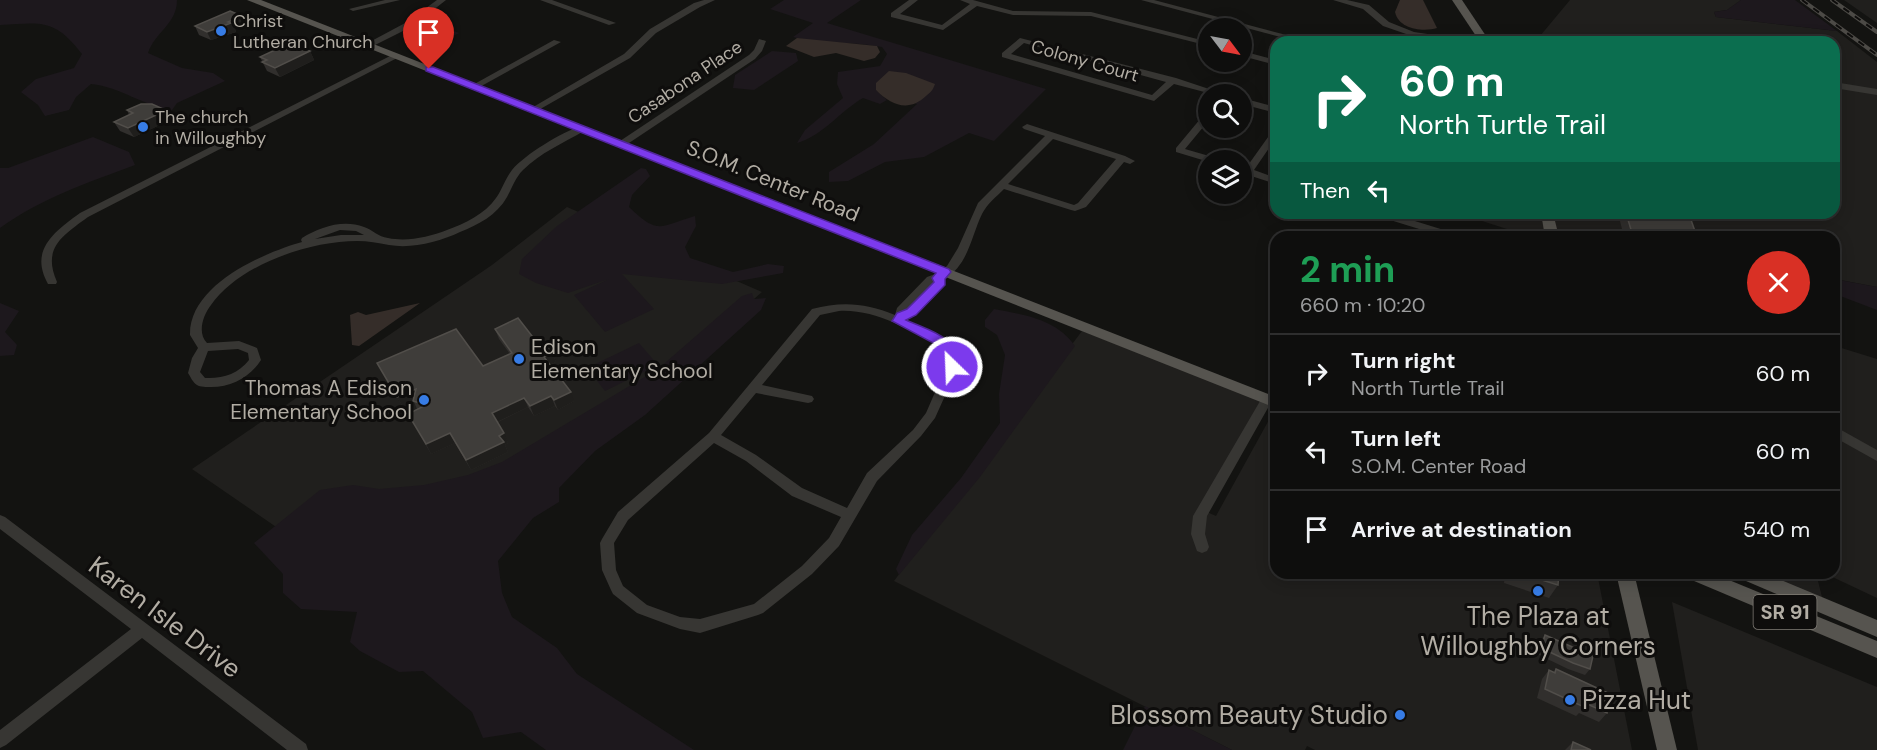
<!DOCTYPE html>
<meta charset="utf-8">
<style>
body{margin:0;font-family:"DM Sans",sans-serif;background:#171716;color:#f1f3f6;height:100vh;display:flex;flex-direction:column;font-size:22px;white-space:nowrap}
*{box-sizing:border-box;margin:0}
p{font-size:20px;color:#9b9c9d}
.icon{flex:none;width:33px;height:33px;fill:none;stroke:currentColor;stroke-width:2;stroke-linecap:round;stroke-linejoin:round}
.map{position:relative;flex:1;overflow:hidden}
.sheet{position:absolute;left:1270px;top:231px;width:570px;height:348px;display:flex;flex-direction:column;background:#0e0e0d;border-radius:18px;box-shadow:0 3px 15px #0003,0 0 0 2px #2e2e2e}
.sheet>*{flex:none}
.hud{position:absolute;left:1270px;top:36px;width:570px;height:183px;border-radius:18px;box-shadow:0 3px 15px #0003,0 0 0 2px #2e2e2e;background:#0b6e4f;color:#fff;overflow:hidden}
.needle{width:39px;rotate:122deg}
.controls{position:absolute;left:1198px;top:18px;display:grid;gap:12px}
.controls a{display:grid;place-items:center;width:54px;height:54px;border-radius:50%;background:#0e0e0d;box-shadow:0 3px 15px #0003,0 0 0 2px #2e2e2e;font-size:30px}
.pin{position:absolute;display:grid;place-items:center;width:51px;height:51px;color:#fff;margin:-62px -26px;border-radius:50% 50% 50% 0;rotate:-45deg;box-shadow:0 0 6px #0007}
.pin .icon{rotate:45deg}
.me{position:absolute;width:66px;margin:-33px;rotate:336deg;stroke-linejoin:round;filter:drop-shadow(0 0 4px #0008)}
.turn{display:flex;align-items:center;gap:21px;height:126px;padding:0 30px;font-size:27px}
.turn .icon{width:78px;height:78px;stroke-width:2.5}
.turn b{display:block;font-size:42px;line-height:51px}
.then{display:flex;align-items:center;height:57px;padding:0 30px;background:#0003;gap:12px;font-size:22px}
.round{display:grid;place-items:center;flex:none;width:63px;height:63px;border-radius:32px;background:#171716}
.overview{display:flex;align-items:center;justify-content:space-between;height:102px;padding:0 30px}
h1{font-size:36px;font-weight:700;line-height:45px;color:#1e9e55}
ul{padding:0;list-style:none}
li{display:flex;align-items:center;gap:18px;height:78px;padding:0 30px;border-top:2px solid #2e2e2e}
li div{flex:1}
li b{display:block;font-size:22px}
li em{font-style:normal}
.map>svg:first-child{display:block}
.built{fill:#201f1d}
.green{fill:#1d181d}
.water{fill:#352d29}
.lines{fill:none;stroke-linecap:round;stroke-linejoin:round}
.minor{fill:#373633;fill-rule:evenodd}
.major{fill:#56544f;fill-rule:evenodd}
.rail-casing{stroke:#4c4a46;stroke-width:4}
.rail{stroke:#0e0d0c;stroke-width:2;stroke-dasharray:7;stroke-linecap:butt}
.wall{fill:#312f2d}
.shaded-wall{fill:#1f1e1c}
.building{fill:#3f3d3a;stroke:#514e4a;stroke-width:1.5}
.route{fill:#7c3aed;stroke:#51269a;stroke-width:1.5}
.poi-dot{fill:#377ce5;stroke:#0e0d0c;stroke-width:2}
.labels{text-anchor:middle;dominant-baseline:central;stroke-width:6;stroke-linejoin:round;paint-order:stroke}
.far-poi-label{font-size:18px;fill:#b2ada4;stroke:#0e0d0c;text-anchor:start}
.far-street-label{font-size:18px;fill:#b2ada4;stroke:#0e0d0c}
.shield{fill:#0e0d0c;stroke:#817d76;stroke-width:1.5}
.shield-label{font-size:20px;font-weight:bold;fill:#b2ada4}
.street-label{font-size:21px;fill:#b2ada4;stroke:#0e0d0c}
.poi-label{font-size:21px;fill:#b2ada4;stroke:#0e0d0c;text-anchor:start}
.near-poi-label{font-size:26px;fill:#b2ada4;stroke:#0e0d0c}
.near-street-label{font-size:26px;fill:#b2ada4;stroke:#0e0d0c}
</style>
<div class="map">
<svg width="1877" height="750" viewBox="0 0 1877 750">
<rect width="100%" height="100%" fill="#131311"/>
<g class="built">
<polygon points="1570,0 1741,0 1727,10 1714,12 1716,17 1837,31 1877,62 1877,287 1835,279 1834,237 1556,237 1551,213 1834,213 1834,42 1535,42"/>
<polygon points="1844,0 1877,0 1877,23"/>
<polygon points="567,207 762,292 397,610 192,469 492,265"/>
<polygon points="1457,213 1542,213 1547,237 1507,229"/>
<polygon points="1082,331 1262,400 1200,509 1216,516 1270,418 1276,416 1276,573 1597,573 1632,750 1315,750 1307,746 1305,750 1232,750 894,581"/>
<polygon points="1835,346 1877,359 1877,598 1824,573 1834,573"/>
<polygon points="1755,573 1816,573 1823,601"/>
<polygon points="1672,602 1877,687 1877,750 1698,750"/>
</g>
<g class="green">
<path d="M 0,0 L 177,0 C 177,24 155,32 148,53 L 182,68 L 213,73 L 225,81 L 177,103 L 172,110 C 143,106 121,87 91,84 L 76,97 L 69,110 L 45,116 L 38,105 L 21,92 L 36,79 L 74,68 L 82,54 C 54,18 42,23 0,25 Z"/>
<path d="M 784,0 L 861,0 L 827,23 L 1046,89 L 994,141 L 969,133 L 924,157 L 885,162 L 848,181 L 829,182 L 829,172 L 874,144 L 917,104 L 876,90 L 887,100 L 880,104 L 863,98 C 840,111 823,136 797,143 L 805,130 L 843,98 L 837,84 L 838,72 L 880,66 L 887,54 L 882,47 C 853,41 822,45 793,37 L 813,23 L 770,9 Z"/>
<polygon points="1741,0 1795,0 1837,31 1716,17 1714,12 1727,10"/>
<polygon points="433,23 459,33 431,47 405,37"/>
<polygon points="772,51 796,53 798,61 754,90 733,88 735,75"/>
<path d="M 93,137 L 129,152 L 135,165 C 89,182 40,199 0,228 L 0,168 L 8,168 Z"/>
<path d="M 641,168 L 646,169 L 650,176 L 632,195 L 629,207 C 659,236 660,226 695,216 L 696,226 L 685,247 L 690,258 L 733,272 L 768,264 L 784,266 L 783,273 L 722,284 L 622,274 L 654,309 L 605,332 L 574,295 L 609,279 L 568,293 L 536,283 L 519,274 L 522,259 L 557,226 Z"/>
<polygon points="1834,279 1877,287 1877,310 1835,294"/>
<polygon points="752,293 754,299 766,298 761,310 645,415 595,451 559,488 559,502 533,518 498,561 502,593 512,617 557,648 577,674 694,750 546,750 521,732 483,738 472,712 423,671 399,672 360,651 350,642 357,612 301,609 283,593 283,574 254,543 320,490 353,485 379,489 424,485 468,475 502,462 658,369 742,296"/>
<polygon points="0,303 19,311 5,332 17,345 14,355 0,356"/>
<path d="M 994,309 C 1025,315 1056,319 1075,346 L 980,477 L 899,575 L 896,569 L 912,535 L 961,478 L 1000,423 L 999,394 L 1005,355 L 997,335 L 985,327 L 985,320 Z"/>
<polygon points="639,343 658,365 605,391 587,368"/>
<polygon points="1145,706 1232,750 1123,750"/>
</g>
<g class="water">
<path d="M 1400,0 L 1423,0 L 1437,28 C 1424,32 1399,30 1395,12 Z"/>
<polygon points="797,38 877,46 880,52 875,58 864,61 836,53 814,57 786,46"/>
<path d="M 889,71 L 906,73 L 935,84 C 933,90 931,92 926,96 C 909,112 892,106 876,90 L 876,83 Z"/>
<polygon points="420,303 359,346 352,345 350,315 358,312 366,315"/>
</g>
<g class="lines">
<g class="minor">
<polygon points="385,0 400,0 353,11 349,9"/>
<polygon points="437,0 446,0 413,26 371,47 364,45 407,22"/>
<polygon points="540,0 552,0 616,23 609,25"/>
<polygon points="704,0 715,0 700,7 656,33 630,58 535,112 529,112 528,110 624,54 650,29 694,3"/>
<polygon points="909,0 918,0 900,14 942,25 970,4 960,0 973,0 1013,11 1091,12 1209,42 1209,46 1091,16 1013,15 977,6 943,30 891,17 891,13"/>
<polygon points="1141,0 1154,0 1313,42 1299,42"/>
<polygon points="1333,0 1347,0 1369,5 1389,22 1414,32 1441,36 1495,35 1533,40 1537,42 1495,39 1441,40 1412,36 1383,26 1363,9"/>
<path d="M 1020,38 L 1176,78 L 1224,94 L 1212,94 L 1174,84 L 1154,101 L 1002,57 L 1002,53 ZM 1024,43 L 1166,82 L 1152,95 L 1011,54 Z"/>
<polygon points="759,39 766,41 762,51 755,59 623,147 617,147 617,143 749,55 754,50"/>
<polygon points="554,40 561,42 476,89 469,87"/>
<polygon points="1242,51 1276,60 1276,65 1242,56"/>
<path d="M 394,54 L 401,56 L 88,217 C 62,236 42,248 57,282 L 56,284 L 48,284 C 29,250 54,232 80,213 Z"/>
<polygon points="1834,82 1877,89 1877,95 1834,88"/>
<polygon points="1242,98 1276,107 1276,113 1242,104"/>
<polygon points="1209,111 1209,120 1185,149 1216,158 1217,160 1209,162 1176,152 1176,148 1206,112"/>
<path d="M 1027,124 L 1125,156 L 1135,161 L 1130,164 L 1124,162 L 1086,207 L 1075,211 L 1071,210 L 1004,189 C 996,197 987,204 982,214 C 971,237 968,266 944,279 L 945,282 L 944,284 L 916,315 L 905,319 L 948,340 L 957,351 L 958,367 L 935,418 L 921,436 L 877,481 L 839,546 L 812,574 L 763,613 L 758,615 L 700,633 L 680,629 L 637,613 L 613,594 L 611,590 L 602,570 L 600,543 L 602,539 L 618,512 L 709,433 L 812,309 C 842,301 866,303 895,315 L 897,308 L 927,277 L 938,273 L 947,266 L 958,248 L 978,203 L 1045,136 L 1024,129 L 1022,127 ZM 1053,139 L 1116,159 L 1078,203 L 1074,205 L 1008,184 ZM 839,311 C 876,309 908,330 940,346 L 945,352 L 946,367 L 926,413 L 913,430 L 867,473 L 847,508 L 802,488 L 756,455 L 721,435 L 756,393 L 808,403 L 812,402 L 814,399 L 812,396 L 762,385 L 820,315 ZM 714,443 L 746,461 L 792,496 L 841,517 L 829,538 L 802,566 L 754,604 L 700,619 L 680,617 L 647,605 L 623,586 L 616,570 L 614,543 L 628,520 Z"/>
<path d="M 581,126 L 584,127 L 584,131 C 563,143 540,153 523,170 C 515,178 512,188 507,197 C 497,215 478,225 460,232 C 439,242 412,249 389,245 C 378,243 368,241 357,241 C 309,241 239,265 211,305 C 203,315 197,333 207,343 L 239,341 L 257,348 L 261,360 C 250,377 232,387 211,387 C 207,387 200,387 197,385 C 193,383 190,376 188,373 L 192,358 L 198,348 L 190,335 C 189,285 263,253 302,242 L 301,240 L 302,238 C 320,227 343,219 364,227 C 373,230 378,237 388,238 C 407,242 429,237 447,230 C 464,224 485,214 496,198 C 502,190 505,179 512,170 C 524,155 562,132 581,126 ZM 340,230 L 356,231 L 364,235 L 341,235 L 315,239 ZM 238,349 L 248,353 L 249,360 C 238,374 222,379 205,378 L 200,372 L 208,351 Z"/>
<polygon points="1276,129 1276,138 1254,170 1276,178 1276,184 1242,173 1242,167 1246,168 1273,130"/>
<polygon points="1373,213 1389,213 1460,235 1461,237 1445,237 1374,215"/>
<polygon points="1267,395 1273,399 1207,516 1205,534 1209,547 1207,551 1202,553 1197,551 1191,534 1193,516 1263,396"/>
<polygon points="1834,426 1877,450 1877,461 1834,437"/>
<polygon points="0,515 5,517 306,744 308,750 287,750 142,638 6,745 0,748 0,730 131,629 0,529"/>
</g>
<g class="major">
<polygon points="247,0 261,0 1276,397 1276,408"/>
<polygon points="1452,0 1462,0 1490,42 1480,42"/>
<polygon points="1541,213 1553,213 1559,237 1545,237"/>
<polygon points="1616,573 1634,573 1677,750 1657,750"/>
<polygon points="1684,573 1712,573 1877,641 1877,658 1687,578"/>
<polygon points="1736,573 1764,573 1877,620 1877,637 1739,578"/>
</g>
<g class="rail-casing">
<g id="rail">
<polyline points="1802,0 1877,55"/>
<polyline points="1832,0 1877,32"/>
</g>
</g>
<use href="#rail" class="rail"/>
</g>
<g class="wall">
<polygon points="246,24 235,29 236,32 211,40 199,35 195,26"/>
<polygon points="310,51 314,60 280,77 267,71 260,57"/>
<polygon points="163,109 168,118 167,119 168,121 134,137 120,131 114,122 129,115 127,110"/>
<polygon points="1611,213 1661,213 1697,237 1624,237 1619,217 1614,217 1613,213"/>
<polygon points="495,329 539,345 552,353 556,362 550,365 574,401 558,410 555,406 534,416 528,407 498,422 508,443 505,445 508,452 471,470 455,443 431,454 408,414 417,409 414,402 403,407 377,363 483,366 510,354 499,339"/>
<polygon points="1505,573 1559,573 1558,585 1549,598 1504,583"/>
<polygon points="1545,635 1590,669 1585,675 1568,669 1537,654 1540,641"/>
<polygon points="1556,669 1607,713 1599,722 1579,713 1576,716 1537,698 1542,679 1549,670 1553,672"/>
<polygon points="1573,742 1591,750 1565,750"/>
</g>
<g class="shaded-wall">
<polygon points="242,16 246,24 235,29 236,32 211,40 207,32"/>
<polygon points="310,51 314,60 280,77 275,68"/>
<polygon points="163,109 168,118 167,119 168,121 134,137 128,128"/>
<polygon points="552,353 556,362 547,366 544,357"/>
<polygon points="416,389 413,401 414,402 403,407 397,397"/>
<polygon points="571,392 574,401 558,410 554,400"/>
<polygon points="551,396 555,406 534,416 530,406"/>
<polygon points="524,398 528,407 497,422 492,413"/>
<polygon points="450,433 455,443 431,454 426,444"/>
<polygon points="504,433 508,443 505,445 508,452 471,470 466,460 499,436"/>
</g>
<g class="building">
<polygon points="230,11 242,16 228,22 231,23 207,32 195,26"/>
<polygon points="290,43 310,51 275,68 262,62 267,60 260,57"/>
<polygon points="141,104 152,104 163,109 160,110 163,112 128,128 114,122 133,113 127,110"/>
<polygon points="1626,213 1661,213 1690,217 1697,237 1658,237 1632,233"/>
<polygon points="518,318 539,345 544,343 552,353 544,357 571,392 554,400 551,396 530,406 524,398 492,413 504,433 499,436 504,442 466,460 450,433 426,444 408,414 426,405 413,401 416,389 397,397 377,363 456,329 483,366 512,353 495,329"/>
<polygon points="1519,573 1559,573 1558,585"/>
<polygon points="1545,635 1593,656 1590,669 1573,663 1541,648"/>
<polygon points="1556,669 1610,694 1607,713 1585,703 1584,707 1545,689 1549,670 1555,673"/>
<polygon points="1573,742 1591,750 1571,750"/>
</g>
<path class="route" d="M 426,67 L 433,67 L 949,269 L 951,272 L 945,279 L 945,285 L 916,315 L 906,320 C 932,332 956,335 959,367 L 952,371 L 948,370 L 945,352 L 939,346 L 892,321 L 897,313 L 907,309 L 934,282 L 932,278 L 936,273 L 426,71 Z"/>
<g class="poi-dot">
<circle cx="221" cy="31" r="6"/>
<circle cx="143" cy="127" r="6"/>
<circle cx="519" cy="359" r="6"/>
<circle cx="424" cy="400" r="6"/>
<circle cx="1538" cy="591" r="6"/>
<circle cx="1570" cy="700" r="6"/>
<circle cx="1400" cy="715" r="6"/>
</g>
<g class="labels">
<g class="far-poi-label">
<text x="233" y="21">Christ<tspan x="233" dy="21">Lutheran Church</tspan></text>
<text x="155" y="117">The church<tspan x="155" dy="21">in Willoughby</tspan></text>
</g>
<g class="far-street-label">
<text transform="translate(1085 61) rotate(16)">Colony Court</text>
<text transform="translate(685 82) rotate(-34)">Casabona Place</text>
</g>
<rect class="shield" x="1753.5" y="595" width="63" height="34" rx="4.5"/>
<g class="shield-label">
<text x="1785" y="612">SR 91</text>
</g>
<g class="street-label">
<text transform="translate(773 181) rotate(22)">S.O.M. Center Road</text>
</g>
<g class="poi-label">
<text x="531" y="347">Edison<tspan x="531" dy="24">Elementary School</tspan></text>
<text x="412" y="388" text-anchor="end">Thomas A Edison<tspan x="412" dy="24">Elementary School</tspan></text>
</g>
<g class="near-poi-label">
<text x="1538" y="616">The Plaza at<tspan x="1538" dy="30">Willoughby Corners</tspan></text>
<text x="1582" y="700" text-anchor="start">Pizza Hut</text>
<text x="1388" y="715" text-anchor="end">Blossom Beauty Studio</text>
</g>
<g class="near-street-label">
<text transform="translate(165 617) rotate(37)">Karen Isle Drive</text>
</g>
</g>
</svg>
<div class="controls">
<a><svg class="needle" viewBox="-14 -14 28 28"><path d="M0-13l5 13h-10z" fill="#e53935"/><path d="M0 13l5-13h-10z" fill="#9b9c9d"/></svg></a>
<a><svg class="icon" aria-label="search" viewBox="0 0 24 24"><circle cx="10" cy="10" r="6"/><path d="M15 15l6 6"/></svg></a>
<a><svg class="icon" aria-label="layers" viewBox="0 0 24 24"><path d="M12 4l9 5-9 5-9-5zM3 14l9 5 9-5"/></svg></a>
</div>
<div class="pin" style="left:429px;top:69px;background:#d93025"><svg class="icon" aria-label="arrive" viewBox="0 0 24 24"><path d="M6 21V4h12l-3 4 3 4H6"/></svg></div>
<svg class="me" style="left:952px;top:367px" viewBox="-20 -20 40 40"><circle r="17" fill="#7c3aed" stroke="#fff" stroke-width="3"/><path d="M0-11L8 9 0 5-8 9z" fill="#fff"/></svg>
<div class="hud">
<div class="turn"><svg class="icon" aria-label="right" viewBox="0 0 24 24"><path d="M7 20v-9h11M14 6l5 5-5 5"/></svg><div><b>60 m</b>North Turtle Trail</div></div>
<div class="then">Then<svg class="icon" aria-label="left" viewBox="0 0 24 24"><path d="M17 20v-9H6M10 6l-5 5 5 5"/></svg></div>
</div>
<section class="sheet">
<div class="overview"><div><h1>2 min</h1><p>660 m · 10:20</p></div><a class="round" style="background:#d93025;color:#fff"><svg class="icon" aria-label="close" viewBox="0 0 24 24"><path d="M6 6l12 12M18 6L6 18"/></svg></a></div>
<ul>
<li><svg class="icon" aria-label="right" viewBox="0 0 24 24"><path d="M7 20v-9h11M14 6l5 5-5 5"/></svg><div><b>Turn right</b><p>North Turtle Trail</p></div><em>60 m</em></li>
<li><svg class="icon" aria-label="left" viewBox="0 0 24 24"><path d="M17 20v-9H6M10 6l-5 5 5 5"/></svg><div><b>Turn left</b><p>S.O.M. Center Road</p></div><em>60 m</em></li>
<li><svg class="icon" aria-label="arrive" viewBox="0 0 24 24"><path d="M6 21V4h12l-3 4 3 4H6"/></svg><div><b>Arrive at destination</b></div><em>540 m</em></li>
</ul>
</section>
</div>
